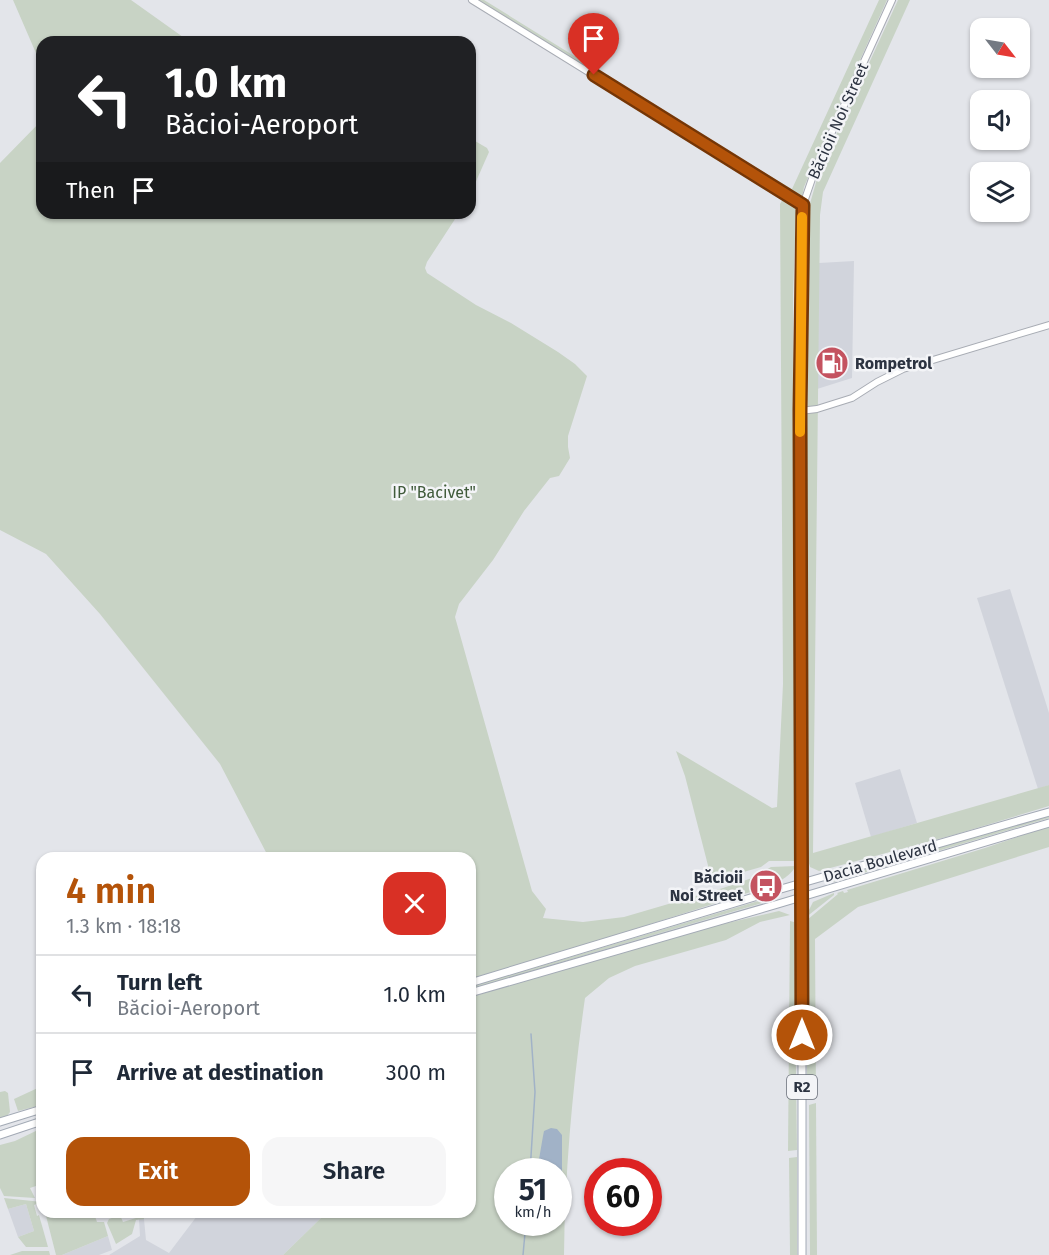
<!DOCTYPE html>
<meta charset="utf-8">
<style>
body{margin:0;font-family:"Fira Sans",sans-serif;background:#f6f6f7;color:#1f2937;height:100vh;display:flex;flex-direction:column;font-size:22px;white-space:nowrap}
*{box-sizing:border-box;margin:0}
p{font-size:20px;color:#747a83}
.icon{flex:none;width:33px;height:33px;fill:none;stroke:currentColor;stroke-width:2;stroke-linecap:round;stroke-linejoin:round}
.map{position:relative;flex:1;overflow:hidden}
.drawer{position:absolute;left:36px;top:852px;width:440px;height:366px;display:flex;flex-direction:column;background:#fff;border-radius:18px;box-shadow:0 2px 4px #0004}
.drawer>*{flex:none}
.banner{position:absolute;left:36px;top:36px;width:440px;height:183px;border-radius:18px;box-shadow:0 2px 4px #0004;background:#202124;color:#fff;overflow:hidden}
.needle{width:39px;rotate:121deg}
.buttons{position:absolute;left:970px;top:18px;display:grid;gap:12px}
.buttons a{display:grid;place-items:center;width:60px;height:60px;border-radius:12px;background:#fff;box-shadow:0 2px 4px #0004;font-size:30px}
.speed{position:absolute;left:494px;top:1158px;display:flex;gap:12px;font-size:30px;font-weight:700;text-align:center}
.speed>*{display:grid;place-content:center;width:78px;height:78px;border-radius:50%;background:#fff;box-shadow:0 2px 4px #0004;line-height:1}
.speed small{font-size:15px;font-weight:400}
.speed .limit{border:9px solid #d22;background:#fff;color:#111}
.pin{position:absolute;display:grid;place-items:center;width:51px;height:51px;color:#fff;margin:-62px -26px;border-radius:50% 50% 50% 0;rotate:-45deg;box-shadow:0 0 6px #0007}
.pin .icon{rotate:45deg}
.me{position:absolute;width:66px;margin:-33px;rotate:0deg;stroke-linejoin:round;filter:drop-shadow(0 0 4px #0008)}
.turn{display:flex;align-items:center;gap:21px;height:126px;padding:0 30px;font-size:27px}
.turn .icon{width:78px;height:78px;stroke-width:2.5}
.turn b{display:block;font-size:42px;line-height:51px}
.then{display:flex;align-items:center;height:57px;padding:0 30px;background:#0003;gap:12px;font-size:22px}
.round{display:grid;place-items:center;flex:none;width:63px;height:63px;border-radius:18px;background:#f6f6f7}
.overview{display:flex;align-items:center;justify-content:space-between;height:102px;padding:0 30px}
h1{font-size:36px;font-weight:600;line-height:45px;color:#b45309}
.action{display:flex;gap:12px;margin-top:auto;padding:12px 30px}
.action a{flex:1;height:69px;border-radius:18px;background:#b45309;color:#fff;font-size:24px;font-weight:600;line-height:69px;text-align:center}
.action a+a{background:#f6f6f7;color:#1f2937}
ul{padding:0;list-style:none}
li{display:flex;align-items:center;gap:18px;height:78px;padding:0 30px;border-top:2px solid #e0e1e3}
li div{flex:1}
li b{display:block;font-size:22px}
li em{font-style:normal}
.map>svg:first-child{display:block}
.built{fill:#d1d4dc}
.green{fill:#c8d3c5;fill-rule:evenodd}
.water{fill:#a1b2c7}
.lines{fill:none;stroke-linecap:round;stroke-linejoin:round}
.stream{stroke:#a1b2c7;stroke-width:1.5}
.secondary-casing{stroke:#a8acb4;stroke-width:8}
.primary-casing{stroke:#a3aab5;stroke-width:9}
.secondary{stroke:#fff;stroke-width:6}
.primary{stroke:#fff;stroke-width:7}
.route-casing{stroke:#753606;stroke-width:15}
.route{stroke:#b45309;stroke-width:10}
.slow{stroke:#f59e0b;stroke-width:10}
.labels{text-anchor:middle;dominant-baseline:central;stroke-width:5;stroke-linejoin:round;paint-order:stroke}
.shield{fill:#f3f4f7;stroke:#686d78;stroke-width:1.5}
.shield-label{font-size:15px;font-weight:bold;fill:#2c3341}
.street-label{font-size:16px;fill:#2c3341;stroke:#f3f4f7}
.poi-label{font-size:16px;font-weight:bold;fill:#2c3341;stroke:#f3f4f7;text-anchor:start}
.park-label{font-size:16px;fill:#405b3b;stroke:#f3f4f7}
</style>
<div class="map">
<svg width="1049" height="1255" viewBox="0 0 1049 1255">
<rect width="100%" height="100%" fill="#e3e5ea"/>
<g class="built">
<polygon points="854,261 852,378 817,389 819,263"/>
<polygon points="1010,589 1049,713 1049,785 1038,789 977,598"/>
<polygon points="900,769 917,823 871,837 855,783"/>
<polygon points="26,1204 34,1231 18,1237 8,1209"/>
<polygon points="200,1212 313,1212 322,1217 283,1255 109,1255 140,1236 139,1219 144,1219 146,1240 169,1253"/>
<polygon points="108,1236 112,1250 99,1255 62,1255"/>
</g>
<g class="green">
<polygon points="13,0 131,0 190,42 42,42 42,67"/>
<polygon points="477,0 484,0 713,142 792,189 879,0 887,0 824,140 804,187 802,197 717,149"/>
<polygon points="898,0 910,0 823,192 820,215 813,853 1049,785 1049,806 957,834 819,871 810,867 805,849 806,616 804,241 807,214 819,172"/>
<path d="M 42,120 L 42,213 L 459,213 L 427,262 L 425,268 L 427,273 L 476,305 L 511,323 L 558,352 L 575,364 L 587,376 L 568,436 L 568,447 L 570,458 L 559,476 L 550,478 L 524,511 L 493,560 L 459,604 L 455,617 L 532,891 L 546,909 L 543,918 L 583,922 L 624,917 L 723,888 L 752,878 L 771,867 L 796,866 C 787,880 777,882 763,887 L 763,888 L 591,943 L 470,979 L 470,858 L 269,858 L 220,764 L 100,614 L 46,554 L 0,530 L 0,163 Z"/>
<polygon points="470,138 487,148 489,152 470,195"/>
<polygon points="784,197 795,206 796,213 793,294 796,861 769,861 761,867 712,881 685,776 676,751 772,808 777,807 783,684 780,204"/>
<polygon points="1049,815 1049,818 833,882 832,879"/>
<polygon points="1049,826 1049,847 858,907 815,939 816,1096 807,1099 807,920 838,894 837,893 843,891 844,893 848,892 847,890 985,848"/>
<polygon points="834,893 834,895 805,918 813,902"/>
<polygon points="775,896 776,899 470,989 470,987"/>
<path d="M 779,911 L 790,915 L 760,922 L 726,940 L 635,966 L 609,978 L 585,998 C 573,1083 565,1168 564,1255 L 283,1255 L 322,1217 L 313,1212 L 470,1212 L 470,997 L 697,930 ZM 507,1172 L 558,1172 L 558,1222 L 507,1222 Z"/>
<polygon points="790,921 794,922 797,1150 788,1151"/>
<polygon points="42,1086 42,1105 18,1111 14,1099"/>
<polygon points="5,1091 8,1093 10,1112 7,1116 0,1118 0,1092"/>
<polygon points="816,1103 817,1255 810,1255 809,1105"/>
<polygon points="42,1128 42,1184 30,1188 35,1198 4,1196 0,1188 0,1145 15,1141"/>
<polygon points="797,1157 797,1255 790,1255 789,1158"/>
<polygon points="4,1198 42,1202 34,1205 37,1216 39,1215 48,1247 26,1247 18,1237 34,1231 26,1204 8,1209"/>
<polygon points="45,1212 98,1212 98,1214 95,1216 97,1222 104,1222 108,1236 62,1255 56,1255"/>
<polygon points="136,1212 143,1212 144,1219 136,1220 132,1234 116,1244 107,1223 109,1219 120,1215 123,1222 136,1218"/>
<polygon points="22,1251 49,1251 50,1255 10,1255"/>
</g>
<polygon class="water" points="551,1128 557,1129 562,1135 562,1172 558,1183 558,1172 537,1171 543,1136 544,1131"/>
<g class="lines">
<g class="stream">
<polyline points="530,1172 535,1092 531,1034"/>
<polyline points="523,1255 526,1222"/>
</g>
<g class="secondary-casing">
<g id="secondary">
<polyline points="472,0 803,205"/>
<polyline points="800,411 817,409 852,398 877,382 903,369 1049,325"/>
<polyline points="802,882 800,411 803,205 816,167 892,0"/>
</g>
</g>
<g class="primary-casing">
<g id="primary">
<polyline points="470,983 774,891 1049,812"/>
<polyline points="470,993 778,904 1049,823"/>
<polyline points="0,1122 42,1109"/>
<polyline points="0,1135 42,1121"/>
<polyline points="802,1255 802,882"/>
</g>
</g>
<use href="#secondary" class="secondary"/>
<use href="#primary" class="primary"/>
</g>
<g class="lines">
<g class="route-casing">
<polyline id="route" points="594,75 803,205 800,411 802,1035"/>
</g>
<use href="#route" class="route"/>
<polyline class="slow" points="800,432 802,217"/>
</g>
<defs>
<g id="fuel-disc" transform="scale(1.725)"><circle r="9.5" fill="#c45360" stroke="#f3f4f7"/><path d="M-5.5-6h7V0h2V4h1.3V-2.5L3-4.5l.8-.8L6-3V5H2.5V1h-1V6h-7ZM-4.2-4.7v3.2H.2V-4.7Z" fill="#fff"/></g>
<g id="bus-disc" transform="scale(1.725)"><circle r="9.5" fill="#c45360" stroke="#f3f4f7"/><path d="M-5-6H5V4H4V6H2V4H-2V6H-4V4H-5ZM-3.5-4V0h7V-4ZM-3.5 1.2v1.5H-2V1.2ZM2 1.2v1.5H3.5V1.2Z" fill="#fff"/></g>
</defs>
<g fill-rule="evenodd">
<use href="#fuel-disc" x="832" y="363"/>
<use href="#bus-disc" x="766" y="886"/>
</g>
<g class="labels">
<rect class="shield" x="787" y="1075" width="30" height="24" rx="4.5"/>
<g class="shield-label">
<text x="802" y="1087">R2</text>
</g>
<g class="street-label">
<text transform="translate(838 121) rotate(-66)">Băcioii Noi Street</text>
<text transform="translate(880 861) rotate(-16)">Dacia Boulevard</text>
</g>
<g class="poi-label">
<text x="855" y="363">Rompetrol</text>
<text x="743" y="877" text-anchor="end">Băcioii<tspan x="743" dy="18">Noi Street</tspan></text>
</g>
<g class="park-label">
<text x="434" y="492">IP "Bacivet"</text>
</g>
</g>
</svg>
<div class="buttons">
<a><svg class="needle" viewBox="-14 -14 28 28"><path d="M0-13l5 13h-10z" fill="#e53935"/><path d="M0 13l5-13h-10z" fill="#747a83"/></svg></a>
<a><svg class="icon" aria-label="sound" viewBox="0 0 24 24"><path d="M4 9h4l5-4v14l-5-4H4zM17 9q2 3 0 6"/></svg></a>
<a><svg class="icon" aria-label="layers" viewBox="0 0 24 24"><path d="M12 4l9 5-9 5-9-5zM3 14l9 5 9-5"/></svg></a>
</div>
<div class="speed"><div>51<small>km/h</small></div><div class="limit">60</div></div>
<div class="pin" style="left:594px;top:75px;background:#d93025"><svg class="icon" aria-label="arrive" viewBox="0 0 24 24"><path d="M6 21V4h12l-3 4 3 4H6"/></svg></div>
<svg class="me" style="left:802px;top:1035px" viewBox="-20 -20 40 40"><circle r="17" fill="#b45309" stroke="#fff" stroke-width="3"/><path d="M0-11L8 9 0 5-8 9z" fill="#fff"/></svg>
<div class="banner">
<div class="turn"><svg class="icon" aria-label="left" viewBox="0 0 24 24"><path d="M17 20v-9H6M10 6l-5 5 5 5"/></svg><div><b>1.0 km</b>Băcioi-Aeroport</div></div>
<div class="then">Then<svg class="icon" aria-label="arrive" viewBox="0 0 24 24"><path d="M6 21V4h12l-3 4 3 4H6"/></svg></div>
</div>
<section class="drawer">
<div class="overview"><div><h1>4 min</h1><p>1.3 km · 18:18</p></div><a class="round" style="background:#d93025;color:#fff"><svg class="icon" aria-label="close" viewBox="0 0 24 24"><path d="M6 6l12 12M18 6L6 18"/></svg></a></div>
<ul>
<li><svg class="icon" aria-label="left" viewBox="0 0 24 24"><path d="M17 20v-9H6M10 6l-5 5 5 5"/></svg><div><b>Turn left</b><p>Băcioi-Aeroport</p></div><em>1.0 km</em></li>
<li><svg class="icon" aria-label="arrive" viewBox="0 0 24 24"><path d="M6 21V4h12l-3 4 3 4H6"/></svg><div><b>Arrive at destination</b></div><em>300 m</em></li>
</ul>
<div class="action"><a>Exit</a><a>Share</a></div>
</section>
</div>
